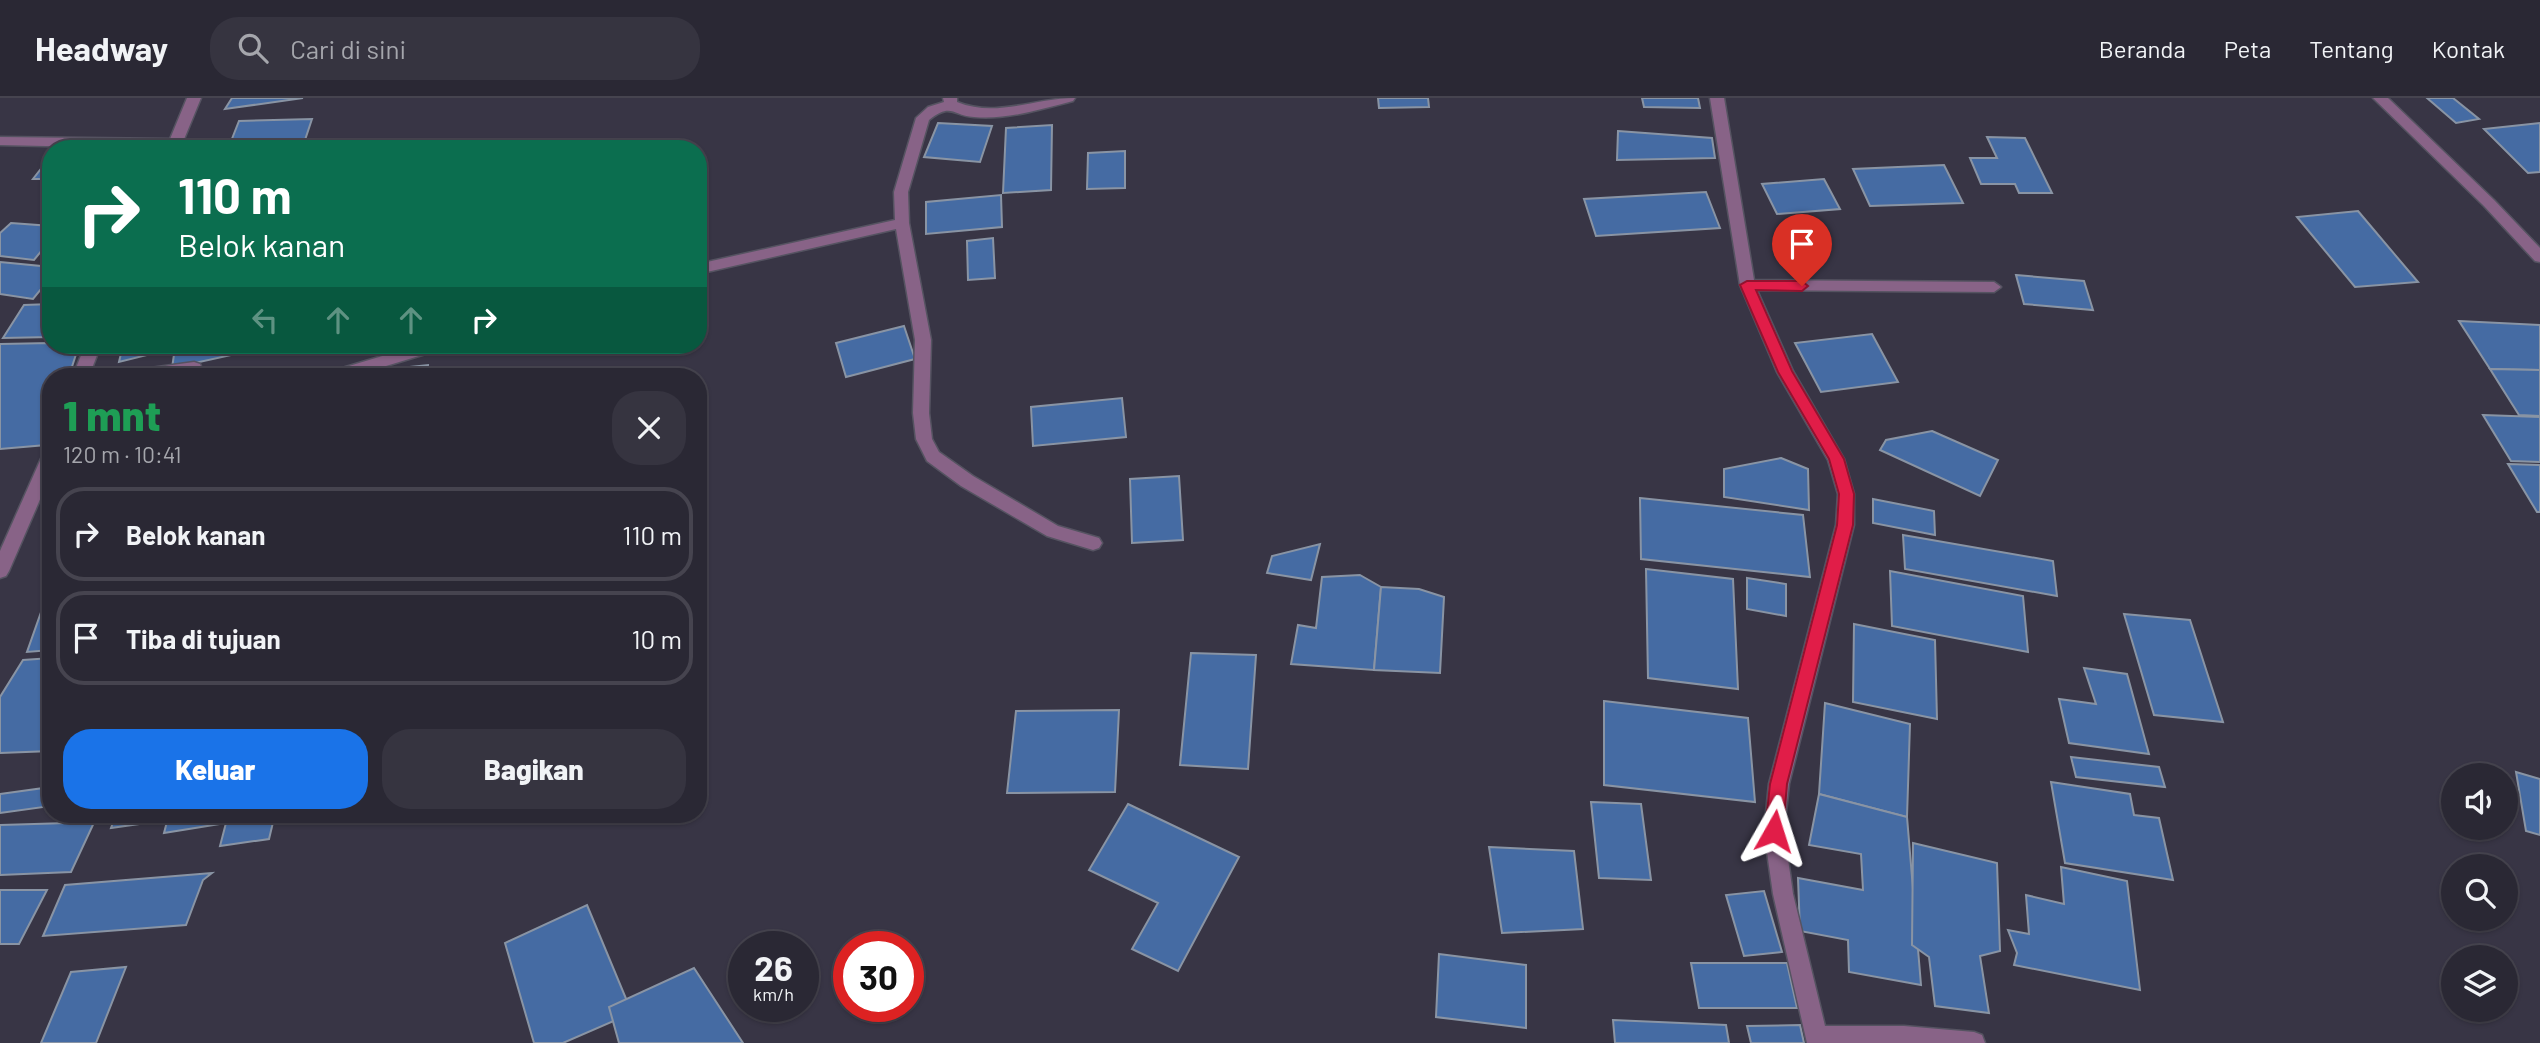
<!DOCTYPE html>
<html lang="id">
<meta charset="utf-8">
<style>
body{margin:0;font-family:Barlow,sans-serif;background:#363440;color:#f1f3f6;height:100vh;display:flex;flex-direction:column;font-size:26px;white-space:nowrap}
*{box-sizing:border-box;margin:0}
p{font-size:23px;color:#a5a6ac}
.icon{flex:none;width:38px;height:38px;fill:none;stroke:currentColor;stroke-width:2;stroke-linecap:round;stroke-linejoin:round}
.map{position:relative;flex:1;overflow:hidden}
.details{position:absolute;left:42px;top:270px;width:665px;height:455px;display:flex;flex-direction:column;background:#2a2834;border-radius:28px;box-shadow:0 2px 5px #0004,0 0 0 2px #46444f}
.details>*{flex:none}
.guide{position:absolute;left:42px;top:42px;width:665px;height:214px;border-radius:28px;box-shadow:0 2px 5px #0004,0 0 0 2px #46444f;background:#0b6e4f;color:#fff;overflow:hidden}
.buttons{position:absolute;left:2441px;top:665px;display:grid;gap:14px}
.buttons a{display:grid;place-items:center;width:77px;height:77px;border-radius:50%;background:#2a2834;box-shadow:0 2px 5px #0004,0 0 0 2px #46444f;font-size:35px}
.speed{position:absolute;left:728px;top:833px;display:flex;gap:14px;font-size:35px;font-weight:700;text-align:center}
.speed>*{display:grid;place-content:center;width:91px;height:91px;border-radius:50%;background:#2a2834;box-shadow:0 2px 5px #0004,0 0 0 2px #46444f;line-height:1}
.speed small{font-size:18px;font-weight:400}
.speed .limit{border:10px solid #d22;background:#fff;color:#111}
.pin{position:absolute;display:grid;place-items:center;width:60px;height:60px;color:#fff;margin:-72px -30px;border-radius:50% 50% 50% 0;rotate:-45deg;box-shadow:0 0 7px #0007}
.pin .icon{rotate:45deg}
.me{position:absolute;width:77px;margin:-38px;rotate:6deg;stroke-linejoin:round;filter:drop-shadow(0 0 5px #0008)}
.turn{display:flex;align-items:center;gap:24px;height:147px;padding:0 21px;font-size:32px}
.turn .icon{width:91px;height:91px;stroke-width:2.5}
.turn b{display:block;font-size:49px;line-height:60px}
.lanes{display:flex;align-items:center;height:66px;padding:0 21px;background:#0003;justify-content:center;gap:35px;direction:ltr}
.lanes .off{opacity:.35}
.round{display:grid;place-items:center;flex:none;width:74px;height:74px;border-radius:28px;background:#363440}
.head{display:flex;align-items:center;justify-content:space-between;height:119px;padding:0 21px}
h1{font-size:42px;font-weight:800;line-height:52px;color:#1e9e55}
.primary-button{display:flex;gap:14px;margin-top:auto;padding:14px 21px}
.primary-button a{flex:1;height:80px;border-radius:28px;background:#1a73e8;color:#fff;font-size:28px;font-weight:800;line-height:80px;text-align:center}
.primary-button a+a{background:#363440;color:#f1f3f6}
ul{padding:0;list-style:none}
li{display:flex;align-items:center;gap:21px;height:94px;margin:0 14px 10px;padding:0 7px;border:4px solid #46444f;border-radius:28px}
li div{flex:1}
li b{display:block;font-size:26px}
li em{font-style:normal}
header{display:flex;align-items:center;gap:42px;box-sizing:border-box;height:98px;padding:0 35px;background:#2a2834;border-bottom:2px solid #46444f}
header strong{font-size:33px}
nav{display:flex;gap:38px;margin-inline-start:auto;font-size:24px}
.search{width:490px;height:63px;background:#363440;display:flex;align-items:center;gap:18px;box-sizing:border-box;padding:0 24px;border-radius:28px;color:#a5a6ac;font-size:26px}
.map>svg:first-child{display:block}
.building{fill:#456ba3;stroke:#8994a4;stroke-width:2}
.lines{fill:none;stroke-linecap:round;stroke-linejoin:round}
.minor-casing{stroke:#555361;stroke-width:3}
.minor{fill:#886387;fill-rule:evenodd}
.route{fill:#e11d48;stroke:#92132f;stroke-width:2}
</style>
<header>
<strong>Headway</strong>
<div class="search"><svg class="icon" aria-label="search" viewBox="0 0 24 24"><circle cx="10" cy="10" r="6"/><path d="M15 15l6 6"/></svg>Cari di sini</div>
<nav><a>Beranda</a><a>Peta</a><a>Tentang</a><a>Kontak</a></nav>
</header>
<div class="map">
<svg width="2540" height="945" viewBox="0 0 2540 945">
<rect width="100%" height="100%" fill="#383545"/>
<g class="building">
<polygon points="232,0 303,0 225,11"/>
<polygon points="1378,0 1428,0 1429,9 1379,10"/>
<polygon points="1642,0 1698,0 1700,10 1644,9"/>
<polygon points="2427,0 2453,0 2479,21 2456,25"/>
<polygon points="312,21 302,51 228,51 239,23"/>
<polygon points="938,25 992,28 980,64 924,59"/>
<polygon points="2540,25 2540,74 2528,75 2484,31"/>
<polygon points="1052,27 1051,92 1003,95 1006,30"/>
<polygon points="1618,33 1712,40 1715,60 1617,62"/>
<polygon points="1987,39 2025,40 2052,95 2019,95 2015,86 1981,86 1970,60 1997,60"/>
<polygon points="1125,53 1125,90 1087,91 1088,55"/>
<polygon points="51,58 51,81 33,81"/>
<polygon points="1944,67 1963,105 1870,108 1853,71"/>
<polygon points="1824,81 1840,111 1777,116 1762,86"/>
<polygon points="1706,94 1720,130 1596,138 1584,101"/>
<polygon points="1001,97 1002,129 926,136 926,104"/>
<polygon points="2358,113 2418,184 2355,189 2297,119"/>
<polygon points="11,125 51,128 51,141 34,162 0,158 0,135"/>
<polygon points="993,140 995,180 968,182 967,143"/>
<polygon points="0,164 51,169 51,179 33,201 0,196"/>
<polygon points="2016,177 2084,183 2093,212 2024,206"/>
<polygon points="51,206 51,239 3,240 24,207"/>
<polygon points="2459,223 2540,227 2540,272 2490,271"/>
<polygon points="904,228 915,261 846,279 836,245"/>
<polygon points="1872,236 1898,284 1821,294 1795,245"/>
<polygon points="51,245 79,247 69,278 51,278 51,333 46,347 0,351 0,246"/>
<polygon points="123,247 238,247 236,256 172,270 175,250 119,264"/>
<polygon points="428,267 427,278 361,278 361,274"/>
<polygon points="2490,271 2540,272 2540,318 2519,317"/>
<polygon points="1122,300 1126,339 1033,348 1031,309"/>
<polygon points="2483,317 2540,319 2540,364 2511,363"/>
<polygon points="1932,333 1998,362 1980,398 1880,352 1886,342"/>
<polygon points="1781,360 1808,371 1809,412 1724,399 1724,371"/>
<polygon points="2508,366 2540,367 2540,414 2537,414"/>
<polygon points="1179,378 1183,442 1132,445 1130,381"/>
<polygon points="1640,400 1803,417 1810,479 1641,461"/>
<polygon points="1873,401 1934,413 1935,437 1873,425"/>
<polygon points="1903,437 2053,463 2057,498 1905,471"/>
<polygon points="1320,446 1311,482 1267,475 1272,458"/>
<polygon points="1646,471 1733,481 1738,591 1648,580"/>
<polygon points="1890,473 2023,498 2028,554 1892,528"/>
<polygon points="1360,477 1381,489 1374,572 1291,566 1298,527 1316,530 1322,479"/>
<polygon points="1747,480 1786,486 1786,518 1747,511"/>
<polygon points="1381,489 1419,491 1444,499 1440,575 1374,572"/>
<polygon points="51,502 51,552 27,554 45,503"/>
<polygon points="2124,516 2190,522 2223,624 2154,617"/>
<polygon points="1854,526 1935,542 1937,621 1853,604"/>
<polygon points="1191,555 1256,557 1248,671 1180,667"/>
<polygon points="51,560 51,653 0,655 0,599 23,562"/>
<polygon points="2084,570 2127,576 2149,656 2069,645 2059,601 2096,606"/>
<polygon points="1604,603 1748,620 1755,704 1604,687"/>
<polygon points="1825,605 1910,626 1907,719 1819,696"/>
<polygon points="1119,612 1115,694 1007,695 1016,613"/>
<polygon points="2071,659 2159,669 2165,689 2076,679"/>
<polygon points="2516,674 2540,681 2540,737 2526,733"/>
<polygon points="2051,684 2130,696 2134,717 2159,720 2173,782 2065,765"/>
<polygon points="51,689 51,708 0,715 0,696"/>
<polygon points="1819,696 1907,719 1921,887 1849,874 1848,842 1800,833 1798,780 1863,792 1861,756 1809,747"/>
<polygon points="1591,704 1641,706 1651,782 1599,780"/>
<polygon points="1128,706 1239,759 1178,873 1132,851 1158,805 1089,772"/>
<polygon points="72,716 98,716 71,774 0,777 0,727 68,725"/>
<polygon points="116,716 149,716 146,725 111,730"/>
<polygon points="169,716 275,716 269,741 220,748 226,725 164,735"/>
<polygon points="1913,745 1997,765 2000,853 1980,858 1989,915 1935,908 1929,859 1912,847"/>
<polygon points="1489,749 1574,753 1583,831 1502,835"/>
<polygon points="2061,769 2127,783 2140,892 2014,867 2017,855 2008,832 2029,836 2026,797 2064,806"/>
<polygon points="212,775 203,782 186,827 43,838 65,787"/>
<polygon points="0,792 47,792 19,846 0,846"/>
<polygon points="1764,793 1782,854 1744,858 1726,797"/>
<polygon points="587,807 632,915 563,945 534,945 505,845"/>
<polygon points="1439,856 1526,867 1526,930 1436,919"/>
<polygon points="1691,865 1787,865 1797,910 1699,910"/>
<polygon points="126,869 96,945 41,945 71,874"/>
<polygon points="694,870 743,945 619,945 609,909"/>
<polygon points="1613,922 1726,927 1729,945 1615,945"/>
<polygon points="1800,927 1804,945 1751,945 1747,928"/>
</g>
<g class="lines">
<g class="minor-casing">
<g id="minor">
<polygon points="187,0 201,0 180,51 0,47 0,39 170,41"/>
<path d="M 943,0 L 957,0 L 957,4 C 996,20 1035,0 1075,0 L 1073,3 C 1041,11 1008,22 974,19 C 952,18 952,4 929,22 L 908,94 L 909,125 L 931,242 L 929,315 L 932,341 L 939,354 L 973,378 L 1058,428 L 1099,440 L 1102,445 L 1099,450 L 1093,452 L 1047,438 L 961,388 L 927,363 L 916,341 L 913,315 L 915,242 L 896,131 L 698,176 L 698,166 L 895,122 L 894,94 L 916,20 L 928,9 L 944,4 Z"/>
<polygon points="1710,0 1724,0 1754,182 1994,184 2001,189 1994,194 1757,192 1793,273 1844,361 1854,396 1854,427 1789,686 1784,733 1793,796 1825,928 1904,928 1974,934 1982,937 1985,945 1807,945 1773,796 1764,733 1769,686 1836,427 1838,396 1828,362 1777,274 1740,187"/>
<polygon points="2373,0 2388,0 2494,102 2540,150 2540,164 2535,163 2484,108"/>
<polygon points="85,247 101,247 89,278 73,278"/>
<polygon points="419,247 445,247 442,251 353,278 327,278 329,274"/>
<polygon points="194,264 200,266 205,278 128,278 136,272"/>
<polygon points="51,350 51,376 9,473 6,478 0,480 0,453 43,356"/>
</g>
</g>
<use href="#minor" class="minor"/>
</g>
<polygon class="route" points="1747,183 1802,183 1808,188 1802,193 1756,192 1792,273 1844,361 1854,396 1853,427 1787,686 1783,733 1780,739 1774,742 1767,739 1765,733 1770,686 1837,427 1839,396 1829,361 1778,274 1740,187"/>
</svg>
<div class="buttons">
<a><svg class="icon" aria-label="sound" viewBox="0 0 24 24"><path d="M4 9h4l5-4v14l-5-4H4zM17 9q2 3 0 6"/></svg></a>
<a><svg class="icon" aria-label="search" viewBox="0 0 24 24"><circle cx="10" cy="10" r="6"/><path d="M15 15l6 6"/></svg></a>
<a><svg class="icon" aria-label="layers" viewBox="0 0 24 24"><path d="M12 4l9 5-9 5-9-5zM3 14l9 5 9-5"/></svg></a>
</div>
<div class="speed"><div>26<small>km/h</small></div><div class="limit">30</div></div>
<div class="pin" style="left:1802px;top:188px;background:#d93025"><svg class="icon" aria-label="arrive" viewBox="0 0 24 24"><path d="M6 21V4h12l-3 4 3 4H6"/></svg></div>
<svg class="me" style="left:1774px;top:733px" viewBox="-20 -20 40 40"><path d="M0-17L14 15 0 8-14 15z" fill="#e11d48" stroke="#fff" stroke-width="4"/></svg>
<div class="guide">
<div class="turn"><svg class="icon" aria-label="right" viewBox="0 0 24 24"><path d="M7 20v-9h11M14 6l5 5-5 5"/></svg><div><b>110 m</b>Belok kanan</div></div>
<div class="lanes"><svg class="icon off" aria-label="left" viewBox="0 0 24 24"><path d="M17 20v-9H6M10 6l-5 5 5 5"/></svg><svg class="icon off" aria-label="ahead" viewBox="0 0 24 24"><path d="M12 20V5M6 11l6-6 6 6"/></svg><svg class="icon off" aria-label="ahead" viewBox="0 0 24 24"><path d="M12 20V5M6 11l6-6 6 6"/></svg><svg class="icon" aria-label="right" viewBox="0 0 24 24"><path d="M7 20v-9h11M14 6l5 5-5 5"/></svg></div>
</div>
<section class="details">
<div class="head"><div><h1>1 mnt</h1><p>120 m · 10:41</p></div><a class="round"><svg class="icon" aria-label="close" viewBox="0 0 24 24"><path d="M6 6l12 12M18 6L6 18"/></svg></a></div>
<ul>
<li><svg class="icon" aria-label="right" viewBox="0 0 24 24"><path d="M7 20v-9h11M14 6l5 5-5 5"/></svg><div><b>Belok kanan</b></div><em>110 m</em></li>
<li><svg class="icon" aria-label="arrive" viewBox="0 0 24 24"><path d="M6 21V4h12l-3 4 3 4H6"/></svg><div><b>Tiba di tujuan</b></div><em>10 m</em></li>
</ul>
<div class="primary-button"><a>Keluar</a><a>Bagikan</a></div>
</section>
</div>
